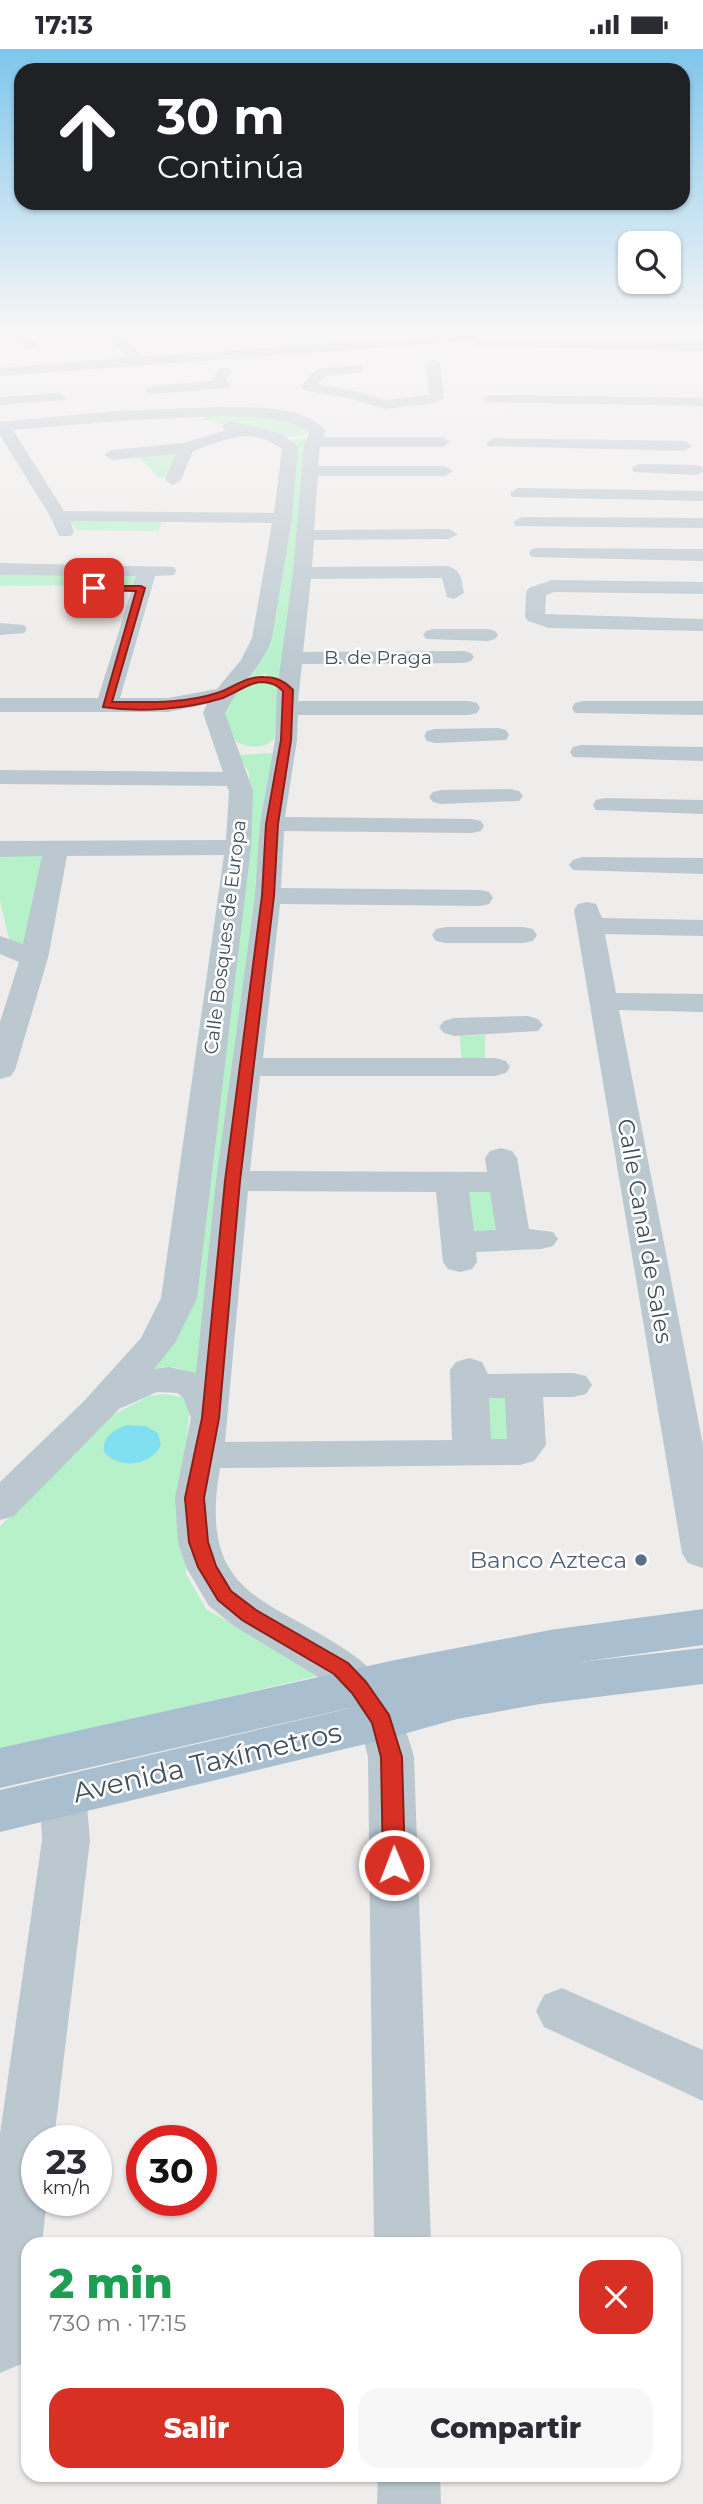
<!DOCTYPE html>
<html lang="es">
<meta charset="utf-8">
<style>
body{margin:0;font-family:Montserrat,sans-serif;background:#f7f7f7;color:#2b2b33;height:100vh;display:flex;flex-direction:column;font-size:26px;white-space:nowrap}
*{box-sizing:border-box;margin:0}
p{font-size:23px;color:#7c7c81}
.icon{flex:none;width:38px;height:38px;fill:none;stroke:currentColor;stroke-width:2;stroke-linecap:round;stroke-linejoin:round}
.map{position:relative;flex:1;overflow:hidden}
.side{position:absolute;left:21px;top:2188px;width:660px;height:245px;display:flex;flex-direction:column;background:#fff;border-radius:21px;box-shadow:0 2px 5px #0004}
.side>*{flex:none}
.hud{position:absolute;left:14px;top:14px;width:676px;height:147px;border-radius:21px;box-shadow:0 2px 5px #0004;background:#202124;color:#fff;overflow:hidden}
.fabs{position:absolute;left:618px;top:182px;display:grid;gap:14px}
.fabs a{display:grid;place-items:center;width:63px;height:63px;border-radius:14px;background:#fff;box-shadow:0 2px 5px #0004;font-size:35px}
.speed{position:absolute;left:21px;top:2076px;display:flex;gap:14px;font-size:35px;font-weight:700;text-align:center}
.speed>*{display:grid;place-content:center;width:91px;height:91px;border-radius:50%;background:#fff;box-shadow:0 2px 5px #0004;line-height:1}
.speed small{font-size:18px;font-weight:400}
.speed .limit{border:10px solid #d22;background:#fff;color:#111}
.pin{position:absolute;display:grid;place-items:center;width:60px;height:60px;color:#fff;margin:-30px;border-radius:14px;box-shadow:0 4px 10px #0006}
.me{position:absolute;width:77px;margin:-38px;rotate:359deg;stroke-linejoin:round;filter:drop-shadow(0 0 5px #0008)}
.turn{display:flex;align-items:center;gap:24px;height:147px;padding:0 28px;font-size:32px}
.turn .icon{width:91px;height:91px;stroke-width:2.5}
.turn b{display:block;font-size:49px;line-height:60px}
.round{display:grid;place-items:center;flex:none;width:74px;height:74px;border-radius:21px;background:#f7f7f7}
.summary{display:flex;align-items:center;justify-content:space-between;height:119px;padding:0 28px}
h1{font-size:42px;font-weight:800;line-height:52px;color:#1e9e55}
.primary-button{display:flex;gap:14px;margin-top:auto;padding:14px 28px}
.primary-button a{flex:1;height:80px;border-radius:21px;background:#d93025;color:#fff;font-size:28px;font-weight:800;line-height:80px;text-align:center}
.primary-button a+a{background:#f7f7f7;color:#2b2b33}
.status{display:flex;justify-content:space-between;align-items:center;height:49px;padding:0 35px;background:#fff;direction:ltr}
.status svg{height:19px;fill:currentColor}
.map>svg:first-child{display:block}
.green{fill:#b6f1ca}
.water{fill:#80e0f1}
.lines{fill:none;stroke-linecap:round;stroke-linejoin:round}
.minor{fill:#bbc8d0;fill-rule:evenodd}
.major{fill:#a9bece;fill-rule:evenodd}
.route{fill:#d93025;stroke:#8d1f18;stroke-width:2}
.service-dot{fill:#5c6f8a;stroke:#fff;stroke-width:2.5}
.labels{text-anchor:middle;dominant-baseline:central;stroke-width:5;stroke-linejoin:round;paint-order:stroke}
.far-street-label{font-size:19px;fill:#43515b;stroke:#fff}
.street-label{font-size:23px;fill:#43515b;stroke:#fff}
.service-label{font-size:23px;fill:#4e5e75;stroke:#fff;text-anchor:end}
.near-street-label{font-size:28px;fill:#43515b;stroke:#fff}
</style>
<div class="status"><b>17:13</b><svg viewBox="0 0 49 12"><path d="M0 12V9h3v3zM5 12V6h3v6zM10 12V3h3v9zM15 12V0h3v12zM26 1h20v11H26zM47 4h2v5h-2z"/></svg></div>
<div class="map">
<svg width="703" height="2455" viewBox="0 0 703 2455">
<rect width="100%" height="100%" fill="#efecec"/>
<g class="green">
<path d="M 201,366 L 280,367 L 310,383 C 292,396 227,376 204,371 Z"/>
<path d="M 313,389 L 280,631 L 265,625 L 249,629 C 283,592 277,535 283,489 C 286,458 294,428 297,397 L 286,391 Z"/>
<polygon points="178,401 170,428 159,429 135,405"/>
<polygon points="65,468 162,470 159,482 77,481"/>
<polygon points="0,522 143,524 138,536 0,537"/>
<path d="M 265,633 L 280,638 L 274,690 C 264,701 248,698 236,693 L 225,673 L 224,657 L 241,638 Z"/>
<path d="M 275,704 L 198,1329 C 180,1317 169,1315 148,1322 L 251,772 L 249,723 L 237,706 Z"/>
<polygon points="0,803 61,804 28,898 10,894 0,852"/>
<polygon points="485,986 485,1017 462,1016 460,987"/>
<polygon points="470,1142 494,1142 500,1185 476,1186 461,1178 457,1150"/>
<polygon points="163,1345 181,1348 190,1355 181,1452 186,1525 206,1560 322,1626 0,1702 0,1477 111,1367 149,1347"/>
<polygon points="507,1348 511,1396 494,1397 482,1386 486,1349"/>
</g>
<path class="water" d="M 127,1376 L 145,1377 L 158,1384 L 161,1396 C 151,1417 119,1421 104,1403 C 102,1387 114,1381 127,1376 Z"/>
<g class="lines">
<g class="minor">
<polygon points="10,280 23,280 38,297 31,301 26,300"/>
<polygon points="101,280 114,280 143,308 470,284 477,288 470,292 0,327 0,319 128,309"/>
<polygon points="481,290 703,294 703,302 476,297 476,291"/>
<polygon points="433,310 440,314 444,349 435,354 385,360 356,351 303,341 301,338 316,320 358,316 363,317 363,323 325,327 318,335 359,343 386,351 429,346 426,314"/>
<polygon points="225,318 232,322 226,330 230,336 228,339 151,345 144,341 151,337 213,332 212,330 220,319"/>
<polygon points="59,344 66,348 64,351 0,356 0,348"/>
<polygon points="490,346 703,349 703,357 485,353 483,350"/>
<path d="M 220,358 C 253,359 302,355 326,382 L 323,388 L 443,388 L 451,393 L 443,398 L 320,398 L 318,417 L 445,417 L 453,422 L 445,427 L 318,427 L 314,481 L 449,480 L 458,485 L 449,490 L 314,491 L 312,518 L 447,517 C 462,521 461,530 464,544 L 454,550 L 447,548 L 442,529 L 311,530 L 303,603 L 464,602 L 471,604 L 474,608 L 471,612 L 464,614 L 302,615 L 298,652 L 469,652 L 477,654 L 480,659 L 477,664 L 469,666 L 298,666 L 297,691 L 285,768 L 472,770 L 481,772 L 484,777 L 481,782 L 472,784 L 284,782 L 281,839 L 480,841 L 489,843 L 493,849 L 489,855 L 480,857 L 280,855 L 263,1009 L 495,1009 L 506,1012 L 510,1018 L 506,1024 L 495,1027 L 260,1027 L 250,1122 L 487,1123 L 485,1109 L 490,1102 L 501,1099 L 512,1102 L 517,1109 L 529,1180 L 553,1183 L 558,1190 L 553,1197 L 541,1200 L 476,1203 L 477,1213 L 472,1220 L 460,1223 L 448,1220 L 443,1213 L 436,1143 L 248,1142 L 225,1393 L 452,1391 L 450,1321 L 456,1313 L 469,1309 L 482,1313 L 488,1325 L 573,1324 L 586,1327 L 592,1336 L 586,1345 L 573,1348 L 543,1348 L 546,1396 L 534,1412 L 520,1416 L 220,1419 C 197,1552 271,1547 356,1608 C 388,1631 404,1671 414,1708 L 431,2194 L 374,2194 L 368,1708 L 360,1676 L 343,1650 L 325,1632 L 234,1577 L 209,1557 L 186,1518 L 178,1493 L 175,1449 L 191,1369 L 184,1350 L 178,1344 L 157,1343 L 119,1360 L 14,1467 L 0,1471 L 0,1433 L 84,1352 L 141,1289 L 161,1249 L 224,806 L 67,807 L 48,909 L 15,1021 L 11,1027 L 0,1030 L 0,973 L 19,913 L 0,905 L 0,887 L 23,895 L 42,807 L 0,808 L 0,792 L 226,791 L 229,742 L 227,737 L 0,735 L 0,721 L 223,723 L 203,664 L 207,655 L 168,663 L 0,663 L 0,649 L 98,649 L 136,527 L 0,526 L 0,514 L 174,518 L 176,522 L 174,526 L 155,527 L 120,649 L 168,649 L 217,640 L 241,611 L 252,589 L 272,474 L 70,472 L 74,483 L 71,487 L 59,487 L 50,467 L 0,386 L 0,373 L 117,362 ZM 220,367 C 251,368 282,366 310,383 L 304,395 L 293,524 L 277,641 L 275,691 L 260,775 L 255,847 L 216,1132 L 196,1324 L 169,1318 L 154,1320 L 175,1294 L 197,1249 L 251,798 L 253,742 L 225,664 C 238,637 263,618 272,589 L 292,469 L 298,398 L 282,385 L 230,372 L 222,377 L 226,381 L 184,394 L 112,401 L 104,406 L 112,411 L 176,405 L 165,431 L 173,436 L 181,431 L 193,402 C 226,391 250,376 282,400 L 274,464 L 64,462 L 13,381 L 117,372 ZM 469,1143 L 490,1143 L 496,1181 L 474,1182 ZM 489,1349 L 505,1349 L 507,1390 L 491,1390 Z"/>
<polygon points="494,389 684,392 692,397 684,402 488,397 486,394"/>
<polygon points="640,415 696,416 702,418 703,423 696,426 634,423 632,420 634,417"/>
<polygon points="518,439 703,442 703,452 512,448 510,444"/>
<polygon points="522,468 703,469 703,479 516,477 513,473"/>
<polygon points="538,499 703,500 703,512 532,508 529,504 532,500"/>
<polygon points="552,531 703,533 703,545 554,543 546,546 545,565 703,570 703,582 549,579 528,572 525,568 526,543 529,539"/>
<polygon points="0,574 24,576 27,580 24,584 0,586"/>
<polygon points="433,580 488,580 495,582 498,586 495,590 488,592 426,590 423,586 426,582"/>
<polygon points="583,652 703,652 703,666 575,664 572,659 575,654"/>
<polygon points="498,679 506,681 509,686 506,691 435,694 427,692 424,687 427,682 435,680"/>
<polygon points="581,696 703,698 703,712 573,708 570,703 573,698"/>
<polygon points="511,740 519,742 523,747 519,752 441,755 433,753 429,748 433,743 441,741"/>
<polygon points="605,749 703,751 703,765 596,761 593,756 596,751"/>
<polygon points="582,808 703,809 703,825 573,821 569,816 573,811"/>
<polygon points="587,853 596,855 602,869 703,871 703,887 605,885 616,944 703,945 703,963 619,961 703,1396 703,1519 688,1514 682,1504 574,861 578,855"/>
<polygon points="446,878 523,878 533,880 537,886 533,892 523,894 446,894 436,892 432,886 436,880"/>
<polygon points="528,967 538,970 543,976 538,982 454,987 444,984 439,978 444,972 454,969"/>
<polygon points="63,1728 80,1734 86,1747 90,1791 54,2091 37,2091 37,2151 47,2151 42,2194 28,2194 28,2298 21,2315 0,2324 0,2085 42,1791 40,1747 46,1734"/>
<polygon points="562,1939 703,2001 703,2052 544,1978 536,1962 544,1946"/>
<polygon points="378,2426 440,2426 441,2455 377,2455"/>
</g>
<polygon class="major" points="703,1560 703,1596 580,1613 703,1599 703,1635 540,1655 457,1670 382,1691 0,1783 0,1741 402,1647 0,1739 0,1699 395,1611 550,1581"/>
</g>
<linearGradient id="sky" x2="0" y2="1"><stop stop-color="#7ec6ec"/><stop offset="0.45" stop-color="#f8f6f6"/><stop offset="1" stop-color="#f8f6f6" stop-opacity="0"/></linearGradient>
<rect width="703" height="624" fill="url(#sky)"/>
<path class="route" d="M 91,537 L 141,537 L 145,539 L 112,653 C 147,653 183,655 217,644 C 233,639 246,627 264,628 C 276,628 285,632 293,641 L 291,691 L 278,775 L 274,847 L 240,1132 L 219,1369 L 204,1449 L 208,1493 L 216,1517 L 231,1542 L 256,1561 L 348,1614 L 366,1633 L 389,1666 L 402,1708 L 405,1816 L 402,1823 L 394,1826 L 386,1823 L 383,1816 L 381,1708 L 372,1674 L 352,1644 L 334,1625 L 242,1571 L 218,1551 L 198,1518 L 189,1493 L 185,1449 L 202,1369 L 225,1132 L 262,847 L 266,775 L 281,691 L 283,642 C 277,636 272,634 263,633 C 249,633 236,644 223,649 C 187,660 141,664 103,658 L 136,542 L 94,541 Z"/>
<circle class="service-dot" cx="641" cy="1511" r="7"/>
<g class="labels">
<g class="far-street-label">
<text x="378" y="608">B. de Praga</text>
<text transform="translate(225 888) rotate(-83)">Calle Bosques de Europa</text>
</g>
<g class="street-label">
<text transform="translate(645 1182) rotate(80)">Calle Canal de Sales</text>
</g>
<g class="service-label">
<text x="627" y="1511">Banco Azteca</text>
</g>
<g class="near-street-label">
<text transform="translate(207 1713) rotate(-13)">Avenida Taxímetros</text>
</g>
</g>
</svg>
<div class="fabs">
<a><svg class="icon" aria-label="search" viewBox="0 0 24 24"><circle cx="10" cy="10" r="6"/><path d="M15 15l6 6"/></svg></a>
</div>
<div class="speed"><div>23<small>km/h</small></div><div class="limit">30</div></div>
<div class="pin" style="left:94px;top:539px;background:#d93025"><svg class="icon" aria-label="arrive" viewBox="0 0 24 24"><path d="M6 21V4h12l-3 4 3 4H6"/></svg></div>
<svg class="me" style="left:394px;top:1816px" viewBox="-20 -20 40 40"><circle r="17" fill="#d93025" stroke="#fff" stroke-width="3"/><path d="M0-11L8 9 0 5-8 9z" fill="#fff"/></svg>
<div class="hud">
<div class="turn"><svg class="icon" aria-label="ahead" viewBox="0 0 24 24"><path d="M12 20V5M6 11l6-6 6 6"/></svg><div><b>30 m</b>Continúa</div></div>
</div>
<section class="side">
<div class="summary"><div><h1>2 min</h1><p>730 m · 17:15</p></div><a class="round" style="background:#d93025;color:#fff"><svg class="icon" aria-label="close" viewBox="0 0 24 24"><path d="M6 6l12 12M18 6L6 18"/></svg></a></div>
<div class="primary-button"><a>Salir</a><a>Compartir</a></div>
</section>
</div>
